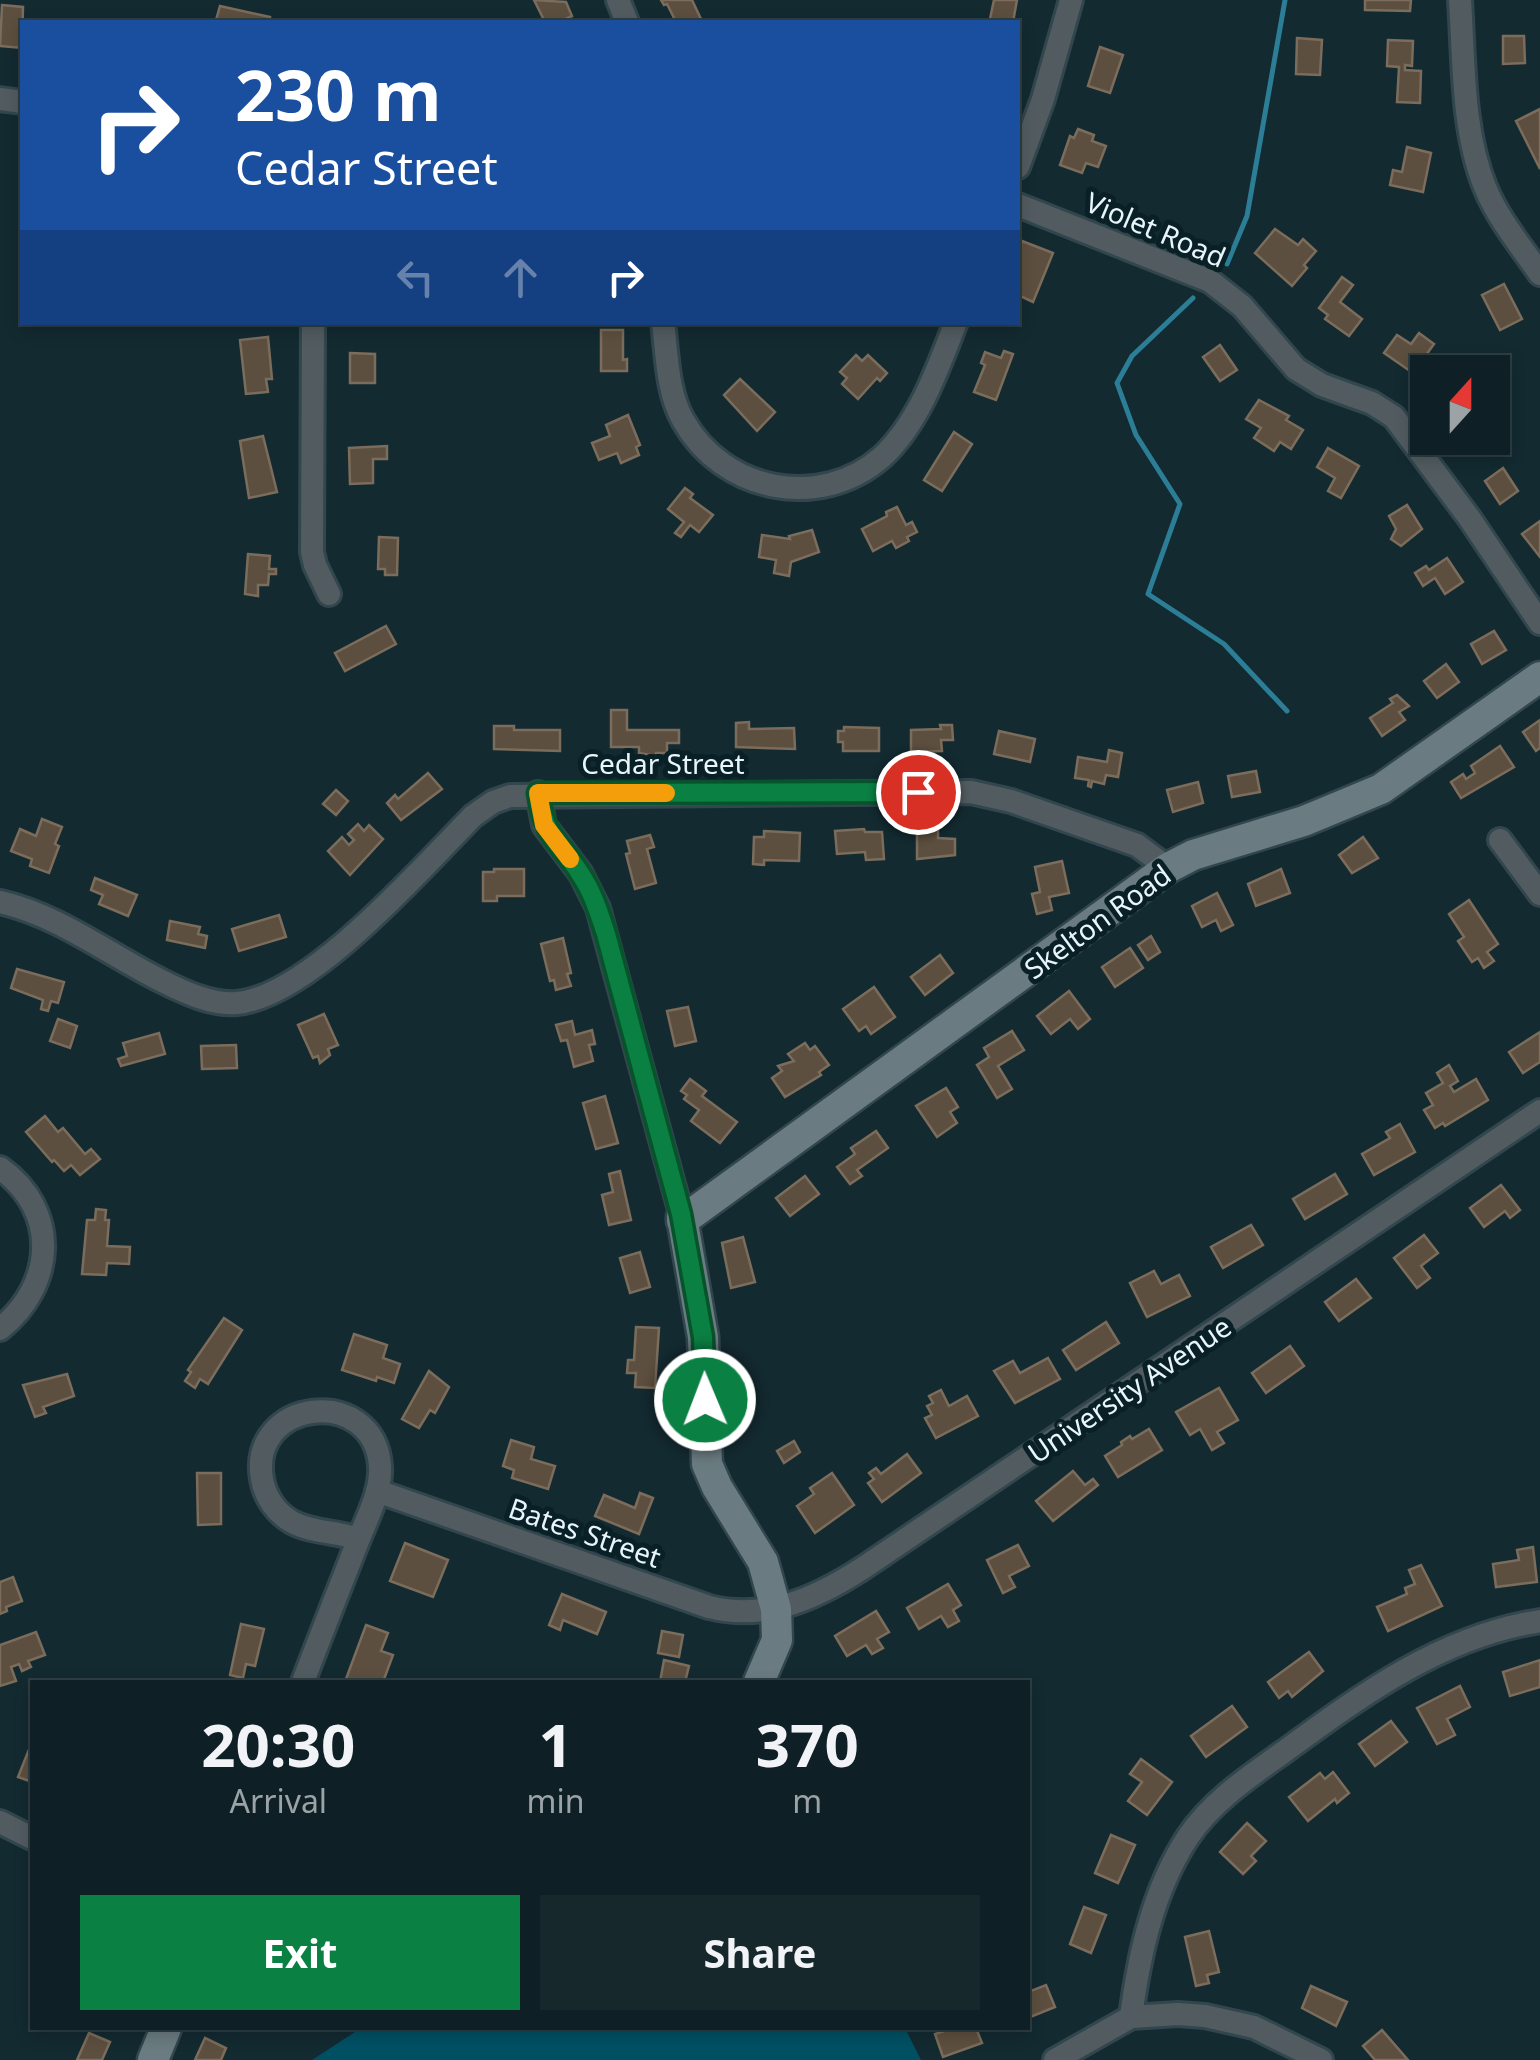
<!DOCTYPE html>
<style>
body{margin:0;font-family:"Noto Sans",sans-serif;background:#17282d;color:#f1f3f6;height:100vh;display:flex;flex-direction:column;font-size:38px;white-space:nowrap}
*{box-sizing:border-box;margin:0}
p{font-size:32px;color:#9ba3a7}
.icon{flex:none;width:55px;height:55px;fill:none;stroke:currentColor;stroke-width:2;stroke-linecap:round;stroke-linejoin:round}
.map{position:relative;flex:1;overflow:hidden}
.details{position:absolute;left:30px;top:1680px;width:1000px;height:350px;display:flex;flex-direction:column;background:#0e2025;border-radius:0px;box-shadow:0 5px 15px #0003,0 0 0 2px #2e3e42}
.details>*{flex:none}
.guide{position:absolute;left:20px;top:20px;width:1000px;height:305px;border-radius:0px;box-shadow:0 5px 15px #0003,0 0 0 2px #2e3e42;background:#1a4fa0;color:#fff;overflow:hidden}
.needle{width:65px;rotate:21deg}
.tools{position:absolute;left:1410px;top:355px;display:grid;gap:20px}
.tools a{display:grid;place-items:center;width:100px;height:100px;border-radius:0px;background:#0e2025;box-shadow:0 5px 15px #0003,0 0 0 2px #2e3e42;font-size:50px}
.pin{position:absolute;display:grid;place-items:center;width:85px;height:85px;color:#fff;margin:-42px;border:5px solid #fff;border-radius:50%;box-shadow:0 2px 10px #0007}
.me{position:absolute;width:110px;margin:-55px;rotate:359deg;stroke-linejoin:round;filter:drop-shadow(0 0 8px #0008)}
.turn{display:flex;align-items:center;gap:35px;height:210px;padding:0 50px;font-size:45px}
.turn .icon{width:130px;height:130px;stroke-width:2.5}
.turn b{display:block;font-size:70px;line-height:85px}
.lanes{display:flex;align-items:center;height:95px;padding:0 50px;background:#0003;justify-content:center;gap:50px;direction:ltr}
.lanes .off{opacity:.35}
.eta{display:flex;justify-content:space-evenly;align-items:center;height:170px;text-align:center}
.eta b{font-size:60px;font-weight:700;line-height:70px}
.action{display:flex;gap:20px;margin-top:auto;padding:20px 50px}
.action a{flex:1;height:115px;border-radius:0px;background:#0b8043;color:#fff;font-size:40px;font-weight:700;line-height:115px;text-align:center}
.action a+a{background:#17282d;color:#f1f3f6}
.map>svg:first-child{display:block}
.green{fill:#005064}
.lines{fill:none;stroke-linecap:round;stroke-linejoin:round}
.stream{stroke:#2c7e96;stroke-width:5}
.building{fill:#5d4f3f;stroke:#7b6c5b;stroke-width:2.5}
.street-casing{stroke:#31464d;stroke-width:28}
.secondary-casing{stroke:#31464d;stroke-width:35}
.street{stroke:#525c60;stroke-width:22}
.secondary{stroke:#6a7b81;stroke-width:30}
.route-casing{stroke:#07532c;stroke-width:25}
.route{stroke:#0b8043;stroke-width:18}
.slow{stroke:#f59e0b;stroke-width:18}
.labels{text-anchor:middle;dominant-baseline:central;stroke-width:10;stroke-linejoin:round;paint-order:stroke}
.street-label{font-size:28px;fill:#e8f5fa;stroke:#092027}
</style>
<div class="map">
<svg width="1540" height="2060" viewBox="0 0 1540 2060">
<rect width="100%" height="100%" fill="#132a31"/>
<polygon class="green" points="361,2028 905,2028 921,2060 312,2060"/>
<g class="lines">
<g class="stream">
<polyline points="1227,264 1247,216 1285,0"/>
<polyline points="1193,298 1132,356 1117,383 1136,435 1180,504 1148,594 1224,644 1287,711"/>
</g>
</g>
<g class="building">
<polygon points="534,0 566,2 572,16 559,22 545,22"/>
<polygon points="661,0 692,0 701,19 676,22 667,4 664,5"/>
<polygon points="994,0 1017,0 1013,22 990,19"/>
<polygon points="1365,0 1411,0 1410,11 1365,10"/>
<polygon points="2,5 23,7 22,48 0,46"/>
<polygon points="220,6 270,17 269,22 220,22 216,20"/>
<polygon points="1503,36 1524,36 1525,63 1503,64"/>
<polygon points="1297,38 1322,40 1320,75 1296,74"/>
<polygon points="1388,40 1413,41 1412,66 1405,65 1405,70 1421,71 1420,103 1397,102 1399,67 1387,66"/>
<polygon points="1100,47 1123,55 1110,93 1088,86"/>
<polygon points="1540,109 1540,169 1516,121"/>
<polygon points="1078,129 1094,135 1092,141 1106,146 1098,167 1086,163 1082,173 1060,165 1070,136 1074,138"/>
<polygon points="1407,147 1431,153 1423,192 1390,185 1393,170 1402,172"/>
<polygon points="1275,229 1298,245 1303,239 1316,251 1304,265 1307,268 1292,286 1255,253"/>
<polygon points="1022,241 1053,253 1033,302 1018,295 1018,253"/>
<polygon points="1342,277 1353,285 1340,302 1362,319 1349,336 1325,319 1328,315 1319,308"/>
<polygon points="1504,284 1522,319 1500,330 1482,295"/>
<polygon points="601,330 623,330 623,360 627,359 627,371 601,371"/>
<polygon points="1419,333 1434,344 1413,373 1384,353 1397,335 1411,344"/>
<polygon points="268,337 272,379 266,379 268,392 246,394 240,340"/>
<polygon points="1220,345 1237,370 1220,381 1203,357"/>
<polygon points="1004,351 1013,354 996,400 974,392 985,365 981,363 985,352 1001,358"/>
<polygon points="350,353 375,354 375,383 350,383"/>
<polygon points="856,355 862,361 868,355 887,373 880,381 877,378 858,399 842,384 847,378 840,372"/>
<polygon points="740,379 775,412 757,431 724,395"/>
<polygon points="1259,400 1289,416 1286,420 1303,430 1291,449 1280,442 1274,451 1254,438 1261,428 1246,419"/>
<polygon points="628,415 640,445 636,447 639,455 621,463 617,453 599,460 592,443 610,436 606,425"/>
<polygon points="954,432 972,444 942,491 924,480"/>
<polygon points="263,436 277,492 249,498 240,441"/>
<polygon points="1454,438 1482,438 1485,442 1467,455"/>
<polygon points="387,446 387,459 373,459 373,483 350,484 349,448"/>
<polygon points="1328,448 1359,466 1341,498 1328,491 1335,478 1317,467"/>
<polygon points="1503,468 1518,491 1500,504 1485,481"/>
<polygon points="685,488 693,494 690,498 713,515 699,532 690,525 681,537 675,533 684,522 668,509"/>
<polygon points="1407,505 1422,529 1401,546 1391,539 1396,529 1389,516"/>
<polygon points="897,507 906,525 912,522 917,532 907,537 909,541 896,548 892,541 873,551 862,529 887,516 886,512"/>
<polygon points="1540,521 1540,557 1522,534"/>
<polygon points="812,530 819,552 791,562 789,576 774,573 776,560 759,557 762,535 790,539 789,536"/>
<polygon points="379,537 398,538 397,575 385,575 385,569 378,569"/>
<polygon points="248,554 270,556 269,569 276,569 276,574 269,574 268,585 258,585 258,596 245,594"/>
<polygon points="1447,558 1463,582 1445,594 1435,578 1423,586 1415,573 1426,566 1429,570"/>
<polygon points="386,626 396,644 345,671 335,653"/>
<polygon points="1494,631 1506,650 1482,664 1471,644"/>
<polygon points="1446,664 1459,682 1437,698 1424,681"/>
<polygon points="1397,695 1409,706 1399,712 1405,720 1382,736 1370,718 1393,703 1390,699"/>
<polygon points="611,710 627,710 627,730 679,730 679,743 667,743 667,753 656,753 656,756 639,753 639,747 611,747"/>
<polygon points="1540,720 1540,748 1536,751 1523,732"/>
<polygon points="749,722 749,729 794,728 795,749 736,747 736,723"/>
<polygon points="940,725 952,725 953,740 941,740 942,751 911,752 911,730 941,729"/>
<polygon points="494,726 514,726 514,730 560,730 560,751 494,749"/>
<polygon points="844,727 879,728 879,751 843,751 843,742 838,742 838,731 844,731"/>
<polygon points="999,731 1035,739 1030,762 994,754"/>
<polygon points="1500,746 1514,767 1461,798 1451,782 1463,774 1466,779 1475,773 1471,766"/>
<polygon points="1109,750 1122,753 1118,777 1106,775 1104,784 1092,781 1091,787 1088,786 1089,780 1075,778 1078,757 1107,762"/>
<polygon points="1256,771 1260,792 1232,797 1228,776"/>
<polygon points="428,773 442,789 401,820 387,803 395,795 398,799"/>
<polygon points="1198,782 1203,803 1173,812 1167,790"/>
<polygon points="336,790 348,801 336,815 323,804"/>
<polygon points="42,819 62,827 55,844 59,846 49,873 30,866 32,859 11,851 20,829 36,836"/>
<polygon points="358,824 364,831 369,825 383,839 350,875 328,851 342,837 349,845 354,840 348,834"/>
<polygon points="864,829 865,832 882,832 884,859 866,860 865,852 837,854 835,831"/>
<polygon points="917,830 938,830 938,838 955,839 955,855 917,859"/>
<polygon points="764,831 800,833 799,861 764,860 764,865 753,864 754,837 764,837"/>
<polygon points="650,835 654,847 647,849 656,883 635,889 626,854 630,853 627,841"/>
<polygon points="1363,837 1378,858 1352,873 1339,855"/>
<polygon points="1062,861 1069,893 1049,897 1052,910 1037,914 1032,894 1040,892 1035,867"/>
<polygon points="494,869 524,869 524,896 497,896 497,901 483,901 483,872 494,872"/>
<polygon points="1281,869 1290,893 1256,906 1248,884"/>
<polygon points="95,878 137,895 128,916 99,904 103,895 91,890"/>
<polygon points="1217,893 1233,925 1221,931 1216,920 1202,927 1192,906"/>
<polygon points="1469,900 1498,944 1487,952 1494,961 1484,968 1478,958 1472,962 1458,941 1464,937 1449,914"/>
<polygon points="279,915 286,937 239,951 232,929"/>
<polygon points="170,921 200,927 198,934 207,936 205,948 167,940"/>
<polygon points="1151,936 1160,952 1148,960 1138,945"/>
<polygon points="563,938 571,973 567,974 571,986 556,990 554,980 550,981 541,944"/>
<polygon points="1130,948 1143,968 1115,987 1102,967"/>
<polygon points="940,955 953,973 925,995 911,977"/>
<polygon points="17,969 64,982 58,1003 51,1001 48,1011 41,1009 43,1000 11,988"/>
<polygon points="874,987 895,1017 871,1034 866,1026 859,1031 843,1009"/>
<polygon points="1069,991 1090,1019 1078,1029 1070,1019 1051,1034 1037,1016"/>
<polygon points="688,1007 696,1041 675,1046 667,1011"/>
<polygon points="324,1014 338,1045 328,1049 330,1055 320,1063 318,1056 313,1058 298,1025"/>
<polygon points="58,1019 77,1026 70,1048 50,1041"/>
<polygon points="572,1021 575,1035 592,1030 595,1044 589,1045 593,1061 574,1067 567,1040 561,1041 556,1025"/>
<polygon points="1012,1031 1024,1050 998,1066 1012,1089 997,1098 977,1065 989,1057 984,1048"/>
<polygon points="1540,1032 1540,1062 1523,1073 1509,1052"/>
<polygon points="159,1033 165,1054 121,1066 118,1059 127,1056 123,1043"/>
<polygon points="805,1043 810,1050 815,1046 829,1065 819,1072 821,1075 785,1097 772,1078 782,1071 778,1066 794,1061 788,1054"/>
<polygon points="236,1045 237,1068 202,1069 201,1046"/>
<polygon points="1449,1065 1458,1081 1450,1086 1454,1092 1476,1079 1488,1100 1445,1126 1443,1123 1435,1128 1424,1110 1433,1105 1426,1093 1443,1083 1437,1073"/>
<polygon points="690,1079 706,1091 702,1096 737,1122 720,1143 691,1121 699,1110 684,1099 687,1095 681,1091"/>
<polygon points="946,1088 958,1107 950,1112 957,1123 937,1137 916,1106"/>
<polygon points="605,1096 618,1143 596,1149 583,1103"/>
<polygon points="45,1116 58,1132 63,1128 85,1154 91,1149 100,1159 80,1175 71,1165 64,1171 54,1160 52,1162 26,1132"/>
<polygon points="1400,1124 1415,1152 1374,1175 1362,1154 1390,1138 1386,1132"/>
<polygon points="876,1131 888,1148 857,1170 862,1176 850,1184 837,1167 855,1154 851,1148"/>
<polygon points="620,1171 631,1220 609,1225 602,1195 613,1192 609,1174"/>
<polygon points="1335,1174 1347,1194 1305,1219 1293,1199"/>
<polygon points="805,1176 819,1194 790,1216 776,1198"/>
<polygon points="1501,1185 1520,1210 1510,1218 1505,1211 1484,1227 1470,1208"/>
<polygon points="96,1209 106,1210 105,1220 109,1220 107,1246 130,1247 129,1264 107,1263 106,1275 82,1274 87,1220 95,1220"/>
<polygon points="1251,1225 1263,1245 1223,1268 1211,1247"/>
<polygon points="1424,1235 1438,1253 1421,1266 1430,1278 1417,1288 1394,1258"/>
<polygon points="743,1237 755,1282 731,1288 722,1243"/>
<polygon points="640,1252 650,1287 630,1293 620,1258"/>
<polygon points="1154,1271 1161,1284 1179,1275 1190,1296 1147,1317 1130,1283"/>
<polygon points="1356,1279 1371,1298 1339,1321 1325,1302"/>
<polygon points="224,1318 242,1330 208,1384 200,1379 195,1388 185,1381 191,1372 188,1370"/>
<polygon points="1106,1322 1119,1343 1076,1370 1063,1350"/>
<polygon points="636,1327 659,1328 655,1388 635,1387 636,1373 627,1373 628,1360 634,1360"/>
<polygon points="354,1334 387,1345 383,1358 400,1364 394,1383 377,1377 376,1381 342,1370"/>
<polygon points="1290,1346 1304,1366 1266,1393 1252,1373"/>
<polygon points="1048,1358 1060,1379 1015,1403 994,1371 1013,1361 1020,1373"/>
<polygon points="429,1371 449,1387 435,1413 430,1410 419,1428 402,1419"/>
<polygon points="67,1374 74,1396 43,1407 46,1413 35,1417 23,1385"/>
<polygon points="1219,1388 1238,1420 1217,1432 1224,1443 1212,1450 1200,1429 1190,1435 1176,1412"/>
<polygon points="941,1390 949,1406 967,1396 978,1416 936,1438 925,1418 932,1415 927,1406 933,1403 929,1396"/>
<polygon points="1149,1429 1162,1450 1118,1477 1105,1456 1122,1445 1121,1442 1130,1436 1132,1439"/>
<polygon points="511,1440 534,1447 531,1459 555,1466 548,1489 512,1478 514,1470 503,1466"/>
<polygon points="794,1441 800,1452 784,1463 777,1451"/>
<polygon points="907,1454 921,1473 882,1502 868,1483 874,1479 869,1473 876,1468 881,1474"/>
<polygon points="1073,1471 1085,1485 1093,1479 1098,1485 1053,1521 1036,1501"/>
<polygon points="197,1473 221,1473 221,1524 198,1525"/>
<polygon points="832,1473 854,1505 815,1533 797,1506 814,1494 810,1488"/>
<polygon points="640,1493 653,1498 639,1534 595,1516 604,1495 635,1508"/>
<polygon points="405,1543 448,1560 433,1597 390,1581"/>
<polygon points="1018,1545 1029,1566 1009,1576 1015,1587 1003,1593 987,1560"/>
<polygon points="1533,1547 1537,1582 1496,1587 1493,1564 1519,1560 1517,1550"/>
<polygon points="1421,1565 1442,1606 1388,1631 1377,1607 1407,1594 1405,1588 1415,1584 1409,1570"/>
<polygon points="13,1577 22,1601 6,1607 7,1611 0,1614 0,1582"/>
<polygon points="948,1584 961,1605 953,1610 959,1621 948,1627 941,1616 919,1629 907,1608"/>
<polygon points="562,1594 606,1612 597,1634 563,1620 560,1630 549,1625"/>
<polygon points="876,1611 889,1632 877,1639 883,1648 872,1654 866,1645 847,1656 835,1636"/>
<polygon points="241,1624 264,1629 255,1666 246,1664 243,1678 230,1675"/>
<polygon points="366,1625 388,1633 381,1651 393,1655 383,1682 357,1682 346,1679"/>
<polygon points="662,1631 683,1635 679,1657 658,1653"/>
<polygon points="36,1632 45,1655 28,1661 31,1667 22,1671 19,1664 11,1667 16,1681 0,1686 0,1645"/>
<polygon points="1309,1652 1323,1671 1292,1697 1288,1691 1279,1698 1268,1682"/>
<polygon points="664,1660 689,1666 685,1682 660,1682"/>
<polygon points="1540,1660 1540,1687 1510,1696 1503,1672"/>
<polygon points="1460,1686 1470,1707 1447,1719 1455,1735 1437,1744 1417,1708"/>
<polygon points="1232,1706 1247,1727 1206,1757 1191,1736"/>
<polygon points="1391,1721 1407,1742 1375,1766 1359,1744"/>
<polygon points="32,1742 32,1782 18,1777"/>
<polygon points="1141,1759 1172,1782 1147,1815 1128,1801 1142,1782 1130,1774"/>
<polygon points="1333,1772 1349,1793 1337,1803 1335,1799 1308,1821 1289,1797 1320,1773 1325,1779"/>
<polygon points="1247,1823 1266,1841 1251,1856 1256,1861 1243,1874 1220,1852"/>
<polygon points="1111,1835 1135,1845 1118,1883 1095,1873"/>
<polygon points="1084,1907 1106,1915 1091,1953 1070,1944"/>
<polygon points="1209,1931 1219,1972 1207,1975 1209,1983 1196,1986 1185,1937"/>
<polygon points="1046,1985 1055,2007 1028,2018 1028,1992"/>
<polygon points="1311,1986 1347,2002 1336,2026 1302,2008"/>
<polygon points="954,2028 976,2028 982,2043 943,2057 935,2034"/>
<polygon points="1382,2030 1408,2060 1375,2060 1363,2046"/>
<polygon points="89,2033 110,2042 102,2060 77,2060"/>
<polygon points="205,2038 226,2048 221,2060 195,2060"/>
</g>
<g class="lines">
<g class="street-casing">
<g id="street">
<polyline points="618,0 627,22"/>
<path d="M 1460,0 C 1464,61 1462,130 1485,187 C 1498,219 1521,246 1540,274"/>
<polyline points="0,99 22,102"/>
<polyline points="1018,167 1043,99 1071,0"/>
<polyline points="1018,205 1210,281 1242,306 1296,369 1322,385 1372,403 1394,417 1470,519 1540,623"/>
<polyline points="313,322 312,552 315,565 329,594"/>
<path d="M 663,322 C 667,354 667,392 683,420 C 723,492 820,511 882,457 C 919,423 938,368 956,322"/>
<polyline points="538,793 544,825 581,874 598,908 682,1217"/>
<polyline points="1500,840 1540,894"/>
<path d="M 0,902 C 61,916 109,955 164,982 C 186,993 212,1005 237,1003 C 310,996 421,869 473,816 L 493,802 L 510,796 L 971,792 L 1011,801 L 1137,845 L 1168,868"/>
<path d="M 0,1168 C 60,1211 55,1285 0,1329"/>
<path d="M 377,1491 L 709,1607 C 766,1621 815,1599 863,1568 L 1540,1111"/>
<path d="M 303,1682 C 320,1637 338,1592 356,1546 C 365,1522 382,1492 380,1466 C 374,1384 248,1399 262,1479 C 265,1497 276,1513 292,1522 C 312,1533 337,1531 358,1539"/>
<polyline points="0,1822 32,1838"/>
<path d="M 1131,2017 C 1139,1955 1153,1890 1188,1837 C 1212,1801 1250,1776 1285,1751 C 1363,1694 1442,1636 1540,1621"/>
<polyline points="1055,2060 1131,2017 1178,2014 1205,2016 1254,2027 1321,2060"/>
</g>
</g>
<g class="secondary-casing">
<g id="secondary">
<polyline points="682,1217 703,1337 707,1464 717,1487 763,1562 776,1609 777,1640 759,1682"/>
<polyline points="682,1221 1168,868 1193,855 1304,821 1381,789 1540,677"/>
<polyline points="153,2060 166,2028"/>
</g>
</g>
<use href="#street" class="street"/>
<use href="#secondary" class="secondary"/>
</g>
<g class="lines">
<g class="route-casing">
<path id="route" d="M 705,1400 L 703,1337 L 681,1214 L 606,934 C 599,913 593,893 581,875 C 559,839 545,841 538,793 L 918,792"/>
</g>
<use href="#route" class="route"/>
<polyline class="slow" points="570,859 544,825 538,793 666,793"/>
</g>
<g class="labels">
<g class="street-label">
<text transform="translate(1156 229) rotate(23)">Violet Road</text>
<text x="663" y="763">Cedar Street</text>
<text transform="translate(1097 921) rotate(-36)">Skelton Road</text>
<text transform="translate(1129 1389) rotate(-34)">University Avenue</text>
<text transform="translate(585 1532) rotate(19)">Bates Street</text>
</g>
</g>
</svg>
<div class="tools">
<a><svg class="needle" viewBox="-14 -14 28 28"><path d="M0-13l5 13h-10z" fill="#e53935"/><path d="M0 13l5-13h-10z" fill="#9ba3a7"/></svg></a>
</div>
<div class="pin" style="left:918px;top:792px;background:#d93025"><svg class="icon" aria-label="arrive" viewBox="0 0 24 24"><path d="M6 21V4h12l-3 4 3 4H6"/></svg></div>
<svg class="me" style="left:705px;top:1400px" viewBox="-20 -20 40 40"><circle r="17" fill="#0b8043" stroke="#fff" stroke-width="3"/><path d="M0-11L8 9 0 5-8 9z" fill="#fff"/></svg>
<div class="guide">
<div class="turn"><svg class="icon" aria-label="right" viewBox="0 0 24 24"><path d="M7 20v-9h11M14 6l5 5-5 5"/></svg><div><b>230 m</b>Cedar Street</div></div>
<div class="lanes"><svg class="icon off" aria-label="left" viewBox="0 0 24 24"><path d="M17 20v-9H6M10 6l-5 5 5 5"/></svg><svg class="icon off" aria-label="ahead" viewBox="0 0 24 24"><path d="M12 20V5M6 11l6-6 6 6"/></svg><svg class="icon" aria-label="right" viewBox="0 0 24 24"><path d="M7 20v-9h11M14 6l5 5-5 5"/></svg></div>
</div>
<section class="details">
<div class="eta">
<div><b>20:30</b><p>Arrival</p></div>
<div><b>1</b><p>min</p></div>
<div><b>370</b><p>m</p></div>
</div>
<div class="action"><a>Exit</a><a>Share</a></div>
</section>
</div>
